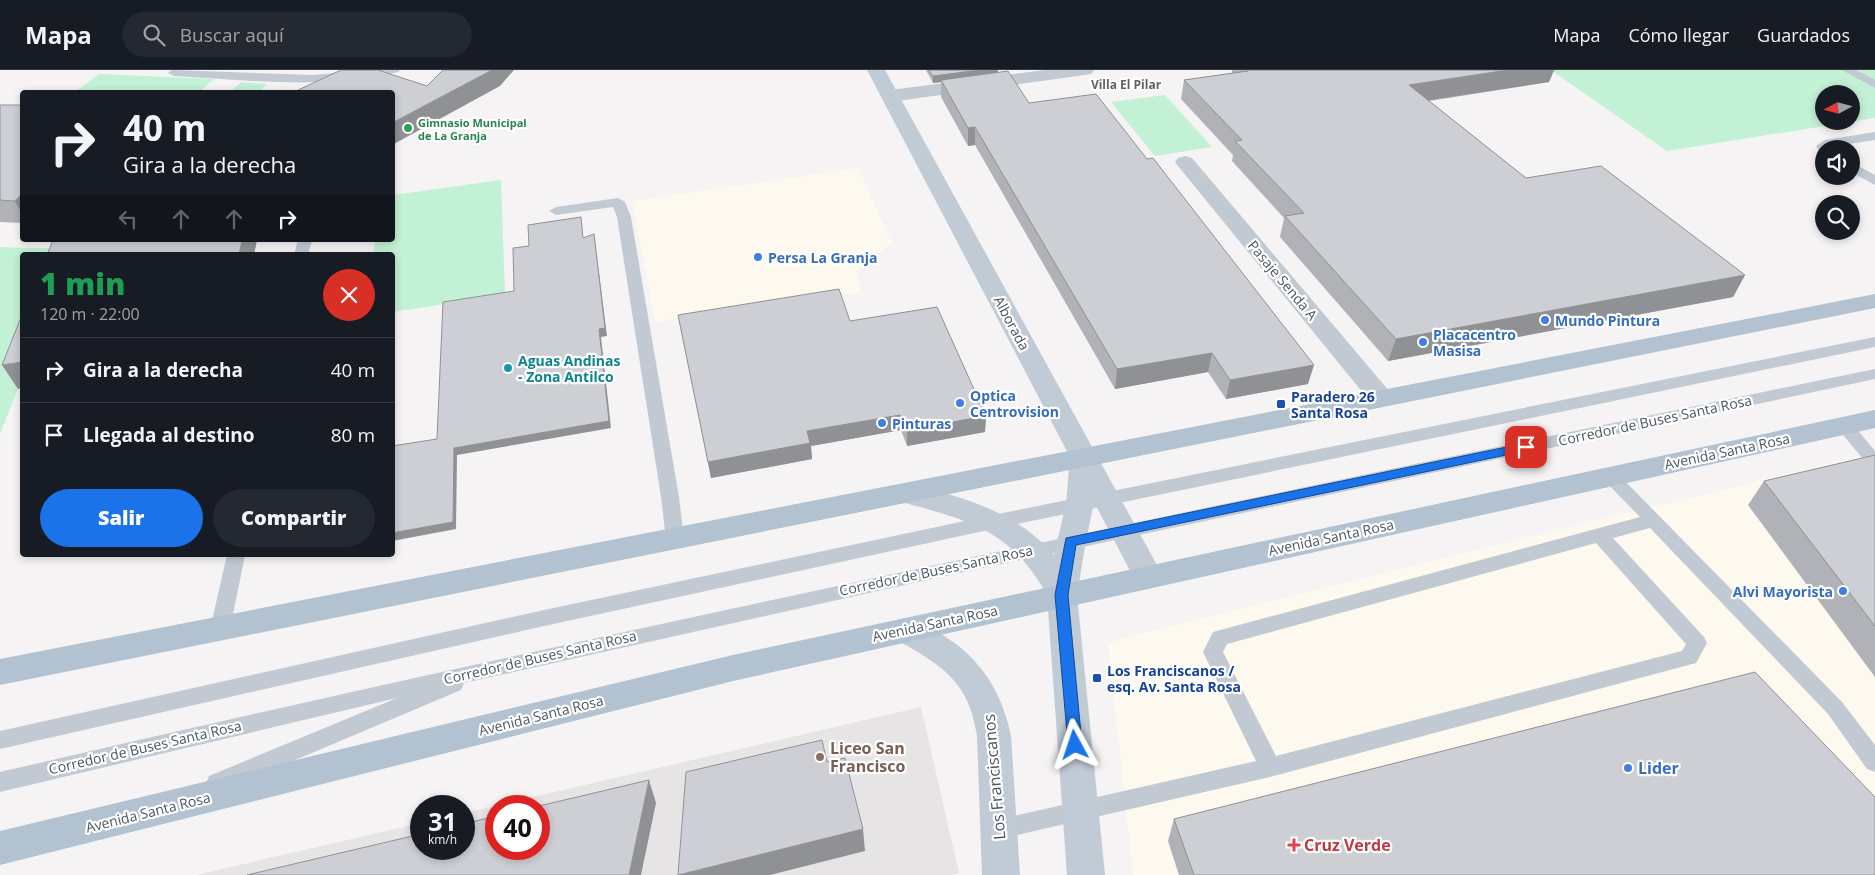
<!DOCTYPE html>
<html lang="es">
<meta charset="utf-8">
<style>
body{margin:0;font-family:"Open Sans",sans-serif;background:#242831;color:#f1f3f6;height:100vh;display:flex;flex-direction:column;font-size:19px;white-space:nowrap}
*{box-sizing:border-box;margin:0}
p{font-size:16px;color:#9ea1a6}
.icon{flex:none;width:28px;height:28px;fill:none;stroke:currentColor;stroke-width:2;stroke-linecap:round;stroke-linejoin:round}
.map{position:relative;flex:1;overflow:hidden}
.panel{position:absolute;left:20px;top:182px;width:375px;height:305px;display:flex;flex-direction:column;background:#171b24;border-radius:5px;box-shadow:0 2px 8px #0003}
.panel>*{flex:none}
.guide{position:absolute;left:20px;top:20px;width:375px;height:152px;border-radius:5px;box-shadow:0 2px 8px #0003;background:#171b24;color:#f1f3f6;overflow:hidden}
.needle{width:32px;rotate:263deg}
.controls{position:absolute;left:1815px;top:15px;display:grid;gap:10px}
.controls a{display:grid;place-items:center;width:45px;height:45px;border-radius:50%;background:#171b24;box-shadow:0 2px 8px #0003;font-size:25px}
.speed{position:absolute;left:410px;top:725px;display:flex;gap:10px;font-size:25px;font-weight:700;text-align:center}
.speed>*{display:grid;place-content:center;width:65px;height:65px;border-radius:50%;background:#171b24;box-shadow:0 2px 8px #0003;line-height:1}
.speed small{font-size:12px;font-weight:400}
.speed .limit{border:8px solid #d22;background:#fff;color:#111}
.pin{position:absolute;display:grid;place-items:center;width:42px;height:42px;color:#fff;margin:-21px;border-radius:10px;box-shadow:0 2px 8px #0006}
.me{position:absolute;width:55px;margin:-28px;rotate:355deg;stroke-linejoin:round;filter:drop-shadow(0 0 4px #0008)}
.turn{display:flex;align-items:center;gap:18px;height:105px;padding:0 20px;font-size:22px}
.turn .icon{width:65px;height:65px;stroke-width:2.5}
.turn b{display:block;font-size:35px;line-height:42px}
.lanes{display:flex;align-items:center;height:48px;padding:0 20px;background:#0003;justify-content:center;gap:25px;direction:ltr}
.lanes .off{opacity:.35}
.round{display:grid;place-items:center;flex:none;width:52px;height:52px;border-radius:26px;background:#242831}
.head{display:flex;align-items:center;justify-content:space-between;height:85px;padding:0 20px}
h1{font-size:30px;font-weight:800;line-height:38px;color:#1e9e55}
.cta{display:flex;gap:10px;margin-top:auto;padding:10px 20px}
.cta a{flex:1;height:58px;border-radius:30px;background:#1a73e8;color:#fff;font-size:20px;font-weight:800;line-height:58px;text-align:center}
.cta a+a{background:#242831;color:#f1f3f6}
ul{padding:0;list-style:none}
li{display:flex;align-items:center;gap:15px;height:65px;padding:0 20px;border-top:1px solid #363941}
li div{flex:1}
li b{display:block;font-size:19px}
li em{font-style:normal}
header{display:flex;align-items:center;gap:30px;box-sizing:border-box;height:70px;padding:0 25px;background:#171b24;border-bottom:1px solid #363941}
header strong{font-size:24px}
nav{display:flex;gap:28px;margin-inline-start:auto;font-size:18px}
.search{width:350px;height:45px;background:#242831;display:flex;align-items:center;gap:12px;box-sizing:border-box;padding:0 18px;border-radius:28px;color:#9ea1a6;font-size:19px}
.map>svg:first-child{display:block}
.commercial{fill:#fdf9ef}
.education{fill:#e6e4e5;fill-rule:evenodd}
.green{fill:#c3f1d5;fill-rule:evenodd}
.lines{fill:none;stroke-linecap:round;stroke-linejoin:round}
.lane{fill:#c1cad2;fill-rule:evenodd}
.street{fill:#c1cad2;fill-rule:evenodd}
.secondary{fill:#c1cbd6;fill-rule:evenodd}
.primary{fill:#b3c2d1;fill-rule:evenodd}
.wall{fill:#b0b2b7}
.shaded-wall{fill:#909195}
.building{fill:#cdcfd5;stroke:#909195}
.route{fill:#1a73e8;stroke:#114b97}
.leisure-dot{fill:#2e9e5b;stroke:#fff;stroke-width:2}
.shop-dot{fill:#3f7fe0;stroke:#fff;stroke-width:2}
.culture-dot{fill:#0f9aa8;stroke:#fff;stroke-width:2}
.transit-dot{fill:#1a4fb4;stroke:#fff;stroke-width:2}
.education-dot{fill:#8d6e63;stroke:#fff;stroke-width:2}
.health-dot{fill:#e0444e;stroke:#fff;stroke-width:2}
.labels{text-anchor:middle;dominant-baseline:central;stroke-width:4.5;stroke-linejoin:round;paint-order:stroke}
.far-leisure-label{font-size:11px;font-weight:bold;fill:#27864d;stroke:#fff;text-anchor:start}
.far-neighbourhood-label{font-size:12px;font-weight:bold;fill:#5f6368;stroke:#fff}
.shop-label{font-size:14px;font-weight:bold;fill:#366cbe;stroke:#fff;text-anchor:start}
.street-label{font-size:14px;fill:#4a5661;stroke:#fff}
.culture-label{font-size:14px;font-weight:bold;fill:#0d838f;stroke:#fff;text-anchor:start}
.transit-label{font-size:14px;font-weight:bold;fill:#164399;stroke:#fff;text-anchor:start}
.near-education-label{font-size:16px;font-weight:bold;fill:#785e54;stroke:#fff;text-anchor:start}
.near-shop-label{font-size:16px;font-weight:bold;fill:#366cbe;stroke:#fff;text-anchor:start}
.near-street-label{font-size:16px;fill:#4a5661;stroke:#fff}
.near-health-label{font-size:16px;font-weight:bold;fill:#be3a42;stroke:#fff;text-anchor:start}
</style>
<header>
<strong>Mapa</strong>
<div class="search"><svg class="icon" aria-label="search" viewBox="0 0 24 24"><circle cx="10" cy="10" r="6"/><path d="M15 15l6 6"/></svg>Buscar aquí</div>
<nav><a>Mapa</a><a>Cómo llegar</a><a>Guardados</a></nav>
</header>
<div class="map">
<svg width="1875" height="805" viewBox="0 0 1875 805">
<rect width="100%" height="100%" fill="#f5f3f3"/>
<g class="commercial">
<polygon points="858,98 892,173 856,201 862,222 655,252 632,131"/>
<polygon points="1875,382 1875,805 1133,805 1108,574 1134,565"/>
</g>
<path class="education" d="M 921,637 L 959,803 L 952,805 L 196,805 L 421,753 L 421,779 L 464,779 L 464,743 ZM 496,736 L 539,736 L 539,779 L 496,779 Z"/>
<g class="green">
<path d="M 1551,0 L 1875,0 L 1875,48 L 1667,81 ZM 1824,24 L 1851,24 L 1851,51 L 1824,51 Z"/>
<polygon points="99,4 214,9 199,22 75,22"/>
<polygon points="241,12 267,14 258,22 230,22"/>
<polygon points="1165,25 1212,77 1155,86 1111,32"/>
<polygon points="501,110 505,225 393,242 392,185 373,185 375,170 392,170 393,125"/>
<polygon points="0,177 72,179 69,185 22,185 22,308 0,364"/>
</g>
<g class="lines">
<g class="lane">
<path d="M 172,0 L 312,5 L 375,0 L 400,0 L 398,2 C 325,20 248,10 174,6 L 168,3 Z"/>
<polygon points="1842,0 1856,0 1875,10 1875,18"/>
<polygon points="1875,62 1875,70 1829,77 1830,79 1824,79 1824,83 1820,82 1816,76 1825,70"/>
<polygon points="1851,92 1875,105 1875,115 1851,102"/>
<polygon points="618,128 625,132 631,147 679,427 684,470 682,475 675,477 668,475 666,470 661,427 617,147 613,137 556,145 549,141 556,137"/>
<polygon points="298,170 312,170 308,185 294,185"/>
<polygon points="1875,267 1875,277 993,459 544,556 0,679 0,661 544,540 993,445"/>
<path d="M 1875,299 L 1875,309 L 936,508 L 464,613 L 461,620 L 217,723 L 209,720 L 206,713 L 209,706 L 397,628 L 0,722 L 0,702 C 623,558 1249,428 1875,299 Z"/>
<polygon points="1844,349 1850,351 1875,381 1875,398 1869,396 1838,359 1836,355 1838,351"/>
<path d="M 1610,400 L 1616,402 L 1842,632 L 1875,675 L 1875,702 L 1867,699 L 1828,644 L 1650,458 L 1613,468 L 1704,567 L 1707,573 L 1696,593 L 1270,707 L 1000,769 L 992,766 L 989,759 L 992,752 L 1000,749 L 1256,691 L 1203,582 L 1213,562 L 1640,447 L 1604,410 L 1601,406 L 1604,402 ZM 1596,473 L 1686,574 L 1682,581 L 1276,686 L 1223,582 L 1227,574 Z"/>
<polygon points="227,485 245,485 230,559 227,565 220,567 213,565 210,559"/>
</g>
<g class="street">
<polygon points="1044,0 1094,0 1091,4 1085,5 890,32 883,30 881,26 883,22 890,20"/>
<polygon points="1185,86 1192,88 1390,322 1394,328 1390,334 1381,336 1372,334 1178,96 1175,92 1178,88"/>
</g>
<g class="secondary">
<path d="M 867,0 L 885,0 L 1163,506 L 1159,514 L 1148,517 L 1137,514 L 1094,432 L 1086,471 L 1077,525 L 1105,805 L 1067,805 L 1047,525 C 1009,456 964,450 895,430 L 891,423 L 895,416 L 905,413 C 960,426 1016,441 1054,485 L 1066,434 L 1070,387 Z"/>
<path d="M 905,548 C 963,567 999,606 1011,666 L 1020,805 L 982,805 L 977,666 C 970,622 954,604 916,581 C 905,574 895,571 889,560 L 894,551 Z"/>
</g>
<g class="primary">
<polygon points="1875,224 1875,238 0,615 0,589"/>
<polygon points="1875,340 1875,358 733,611 0,795 0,761 733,585"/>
</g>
</g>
<g class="wall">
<polygon points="926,0 998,0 998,2 1308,314 1226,329 1208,302 1115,319 975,75 968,76 941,27 941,12 933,13"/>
<polygon points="1232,0 1554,0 1549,12 1429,31 1526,108 1745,205 1733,227 1388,291 1280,167 1284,148 1232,91 1233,85 1181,29 1184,10 1232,3"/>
<polygon points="0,35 22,35 22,153 0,152"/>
<polygon points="678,245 850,251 986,346 985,362 907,376 901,360 811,376 812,389 711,408"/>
<polygon points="1875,385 1875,607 1748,435 1764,411"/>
<polygon points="1174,749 1875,805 1179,805 1168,771"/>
</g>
<g class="shaded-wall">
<polygon points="492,0 514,0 500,16 392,75 392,53"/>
<polygon points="980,0 998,0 997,4 941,10 941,12 933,13 933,6"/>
<polygon points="1508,0 1554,0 1549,12 1404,34 1409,15"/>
<polygon points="975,57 975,75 968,76 968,58"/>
<polygon points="22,124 22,144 15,131"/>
<polygon points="594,164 595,171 607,266 601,267 611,358 457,385 456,459 392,471 392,463 454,378 599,259"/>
<polygon points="242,170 257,170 254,185 239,185"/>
<polygon points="1745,205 1733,227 1388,291 1396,269"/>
<polygon points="1212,283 1208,302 1115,319 1117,299"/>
<polygon points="22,292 22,318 18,319 2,295"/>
<polygon points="1314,295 1308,314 1226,329 1230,310"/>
<polygon points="900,345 901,360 811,376 812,389 711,408 708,392 807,361"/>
<polygon points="986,346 985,362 907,376 907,360"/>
<polygon points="649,710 656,733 641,805 629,805"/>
<polygon points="863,759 865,781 770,805 679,805"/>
</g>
<g class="building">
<polygon points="341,0 378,0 427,16 443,0 492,0 392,53 392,22 294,22"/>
<polygon points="929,0 980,0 933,6"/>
<polygon points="1248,0 1508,0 1409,15 1526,108 1601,96 1745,205 1396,269 1285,146 1304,143 1235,71 1242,70 1184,10 1248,1"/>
<polygon points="1008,1 1029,33 1096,24 1147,89 1153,88 1314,295 1230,310 1212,283 1117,299 975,57 968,58 941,10"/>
<polygon points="0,35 22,35 22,124 15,131 0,130"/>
<polygon points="581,147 583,168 594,164 605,258 599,259 609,351 454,378 453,452 392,463 392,376 437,369 443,232 514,221 513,178 529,176 528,155"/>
<polygon points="53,170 242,170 239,185 47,185"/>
<polygon points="839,219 850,251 937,237 986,346 907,360 900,345 807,361 810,373 708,392 678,245"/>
<polygon points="22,245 22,292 2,295"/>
<polygon points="1875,385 1875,556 1764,411"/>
<polygon points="1755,602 1875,727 1875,805 1194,805 1174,749"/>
<polygon points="822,670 827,692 845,688 863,759 678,805 686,702"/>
<polygon points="649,710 629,805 247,805 421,764 421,779 464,779 464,754 496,746 496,779 539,779 539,736"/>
</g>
<polygon class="route" points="1526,373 1530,374 1531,377 1530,380 1076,475 1068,525 1082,675 1080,679 1075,681 1070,679 1068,675 1055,525 1066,468"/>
<circle class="leisure-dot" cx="408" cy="58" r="5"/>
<g class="shop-dot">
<circle cx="758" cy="187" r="5"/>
<circle cx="1545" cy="250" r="5"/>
<circle cx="1423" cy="272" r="5"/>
<circle cx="960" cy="333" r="5"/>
<circle cx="882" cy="353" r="5"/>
<circle cx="1843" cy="521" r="5"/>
<circle cx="1628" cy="698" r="5"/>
</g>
<circle class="culture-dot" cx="508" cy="298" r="5"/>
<g class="transit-dot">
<rect x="1276" y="329" width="10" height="10" rx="2.5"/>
<rect x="1092" y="603" width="10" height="10" rx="2.5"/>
</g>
<circle class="education-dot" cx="820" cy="687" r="5"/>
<path class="health-dot" d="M1291.5 767.5h5v5h5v5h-5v5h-5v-5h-5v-5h5z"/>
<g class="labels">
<g class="far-leisure-label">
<text x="418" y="52">Gimnasio Municipal<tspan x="418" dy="13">de La Granja</tspan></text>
</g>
<g class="far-neighbourhood-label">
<text x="1126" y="14">Villa El Pilar</text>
</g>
<g class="shop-label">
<text x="768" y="187">Persa La Granja</text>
<text x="1555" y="250">Mundo Pintura</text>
<text x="1433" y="264">Placacentro<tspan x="1433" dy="16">Masisa</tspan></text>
<text x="970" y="325">Optica<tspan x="970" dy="16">Centrovision</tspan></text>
<text x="892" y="353">Pinturas</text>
<text x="1833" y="521" text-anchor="end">Alvi Mayorista</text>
</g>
<g class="street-label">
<text transform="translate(1283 210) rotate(50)">Pasaje Senda A</text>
<text transform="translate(1012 253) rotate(62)">Alborada</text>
<text transform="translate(1655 350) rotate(-12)">Corredor de Buses Santa Rosa</text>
<text transform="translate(1727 381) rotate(-12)">Avenida Santa Rosa</text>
<text transform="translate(1331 467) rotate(-12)">Avenida Santa Rosa</text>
<text transform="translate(936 500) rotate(-12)">Corredor de Buses Santa Rosa</text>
<text transform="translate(935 553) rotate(-12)">Avenida Santa Rosa</text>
<text transform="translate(540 587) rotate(-13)">Corredor de Buses Santa Rosa</text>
<text transform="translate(541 645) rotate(-14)">Avenida Santa Rosa</text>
<text transform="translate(145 677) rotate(-13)">Corredor de Buses Santa Rosa</text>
<text transform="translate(148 742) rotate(-14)">Avenida Santa Rosa</text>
</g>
<g class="culture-label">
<text x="518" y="290">Aguas Andinas<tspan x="518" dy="16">- Zona Antilco</tspan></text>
</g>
<g class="transit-label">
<text x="1291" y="326">Paradero 26<tspan x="1291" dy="16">Santa Rosa</tspan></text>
<text x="1107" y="600">Los Franciscanos /<tspan x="1107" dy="16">esq. Av. Santa Rosa</tspan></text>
</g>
<g class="near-education-label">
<text x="830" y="678">Liceo San<tspan x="830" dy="18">Francisco</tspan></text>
</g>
<g class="near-shop-label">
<text x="1638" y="698">Lider</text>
</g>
<g class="near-street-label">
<text transform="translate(994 707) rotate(-95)">Los Franciscanos</text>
</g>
<g class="near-health-label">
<text x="1304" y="775">Cruz Verde</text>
</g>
</g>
</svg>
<div class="controls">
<a><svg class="needle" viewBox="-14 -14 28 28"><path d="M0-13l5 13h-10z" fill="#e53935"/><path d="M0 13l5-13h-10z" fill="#9ea1a6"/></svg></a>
<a><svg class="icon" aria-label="sound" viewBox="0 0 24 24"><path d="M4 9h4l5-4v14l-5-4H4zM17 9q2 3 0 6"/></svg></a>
<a><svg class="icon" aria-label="search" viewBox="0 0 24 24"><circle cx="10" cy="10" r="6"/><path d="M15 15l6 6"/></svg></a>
</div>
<div class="speed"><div>31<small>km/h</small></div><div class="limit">40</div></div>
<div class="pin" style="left:1526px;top:377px;background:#d93025"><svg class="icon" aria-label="arrive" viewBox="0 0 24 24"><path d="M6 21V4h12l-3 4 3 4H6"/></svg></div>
<svg class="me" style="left:1075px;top:675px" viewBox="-20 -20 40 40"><path d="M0-17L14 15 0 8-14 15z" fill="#1a73e8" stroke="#fff" stroke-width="4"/></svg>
<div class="guide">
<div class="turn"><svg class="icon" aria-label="right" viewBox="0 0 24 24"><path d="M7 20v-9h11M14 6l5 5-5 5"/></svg><div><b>40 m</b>Gira a la derecha</div></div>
<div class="lanes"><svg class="icon off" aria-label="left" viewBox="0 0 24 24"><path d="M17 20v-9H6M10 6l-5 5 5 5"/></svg><svg class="icon off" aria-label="ahead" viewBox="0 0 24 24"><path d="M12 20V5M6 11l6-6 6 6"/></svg><svg class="icon off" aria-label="ahead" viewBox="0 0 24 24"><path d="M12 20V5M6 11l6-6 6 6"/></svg><svg class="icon" aria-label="right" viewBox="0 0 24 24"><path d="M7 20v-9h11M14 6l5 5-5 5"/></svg></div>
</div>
<section class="panel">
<div class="head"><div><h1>1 min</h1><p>120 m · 22:00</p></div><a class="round" style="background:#d93025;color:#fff"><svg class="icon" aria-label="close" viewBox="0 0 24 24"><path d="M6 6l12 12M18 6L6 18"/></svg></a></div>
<ul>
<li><svg class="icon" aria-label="right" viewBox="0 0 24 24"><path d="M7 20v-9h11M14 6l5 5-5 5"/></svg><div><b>Gira a la derecha</b></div><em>40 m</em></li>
<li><svg class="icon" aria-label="arrive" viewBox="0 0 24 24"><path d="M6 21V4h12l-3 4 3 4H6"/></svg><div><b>Llegada al destino</b></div><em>80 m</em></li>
</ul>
<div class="cta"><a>Salir</a><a>Compartir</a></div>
</section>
</div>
